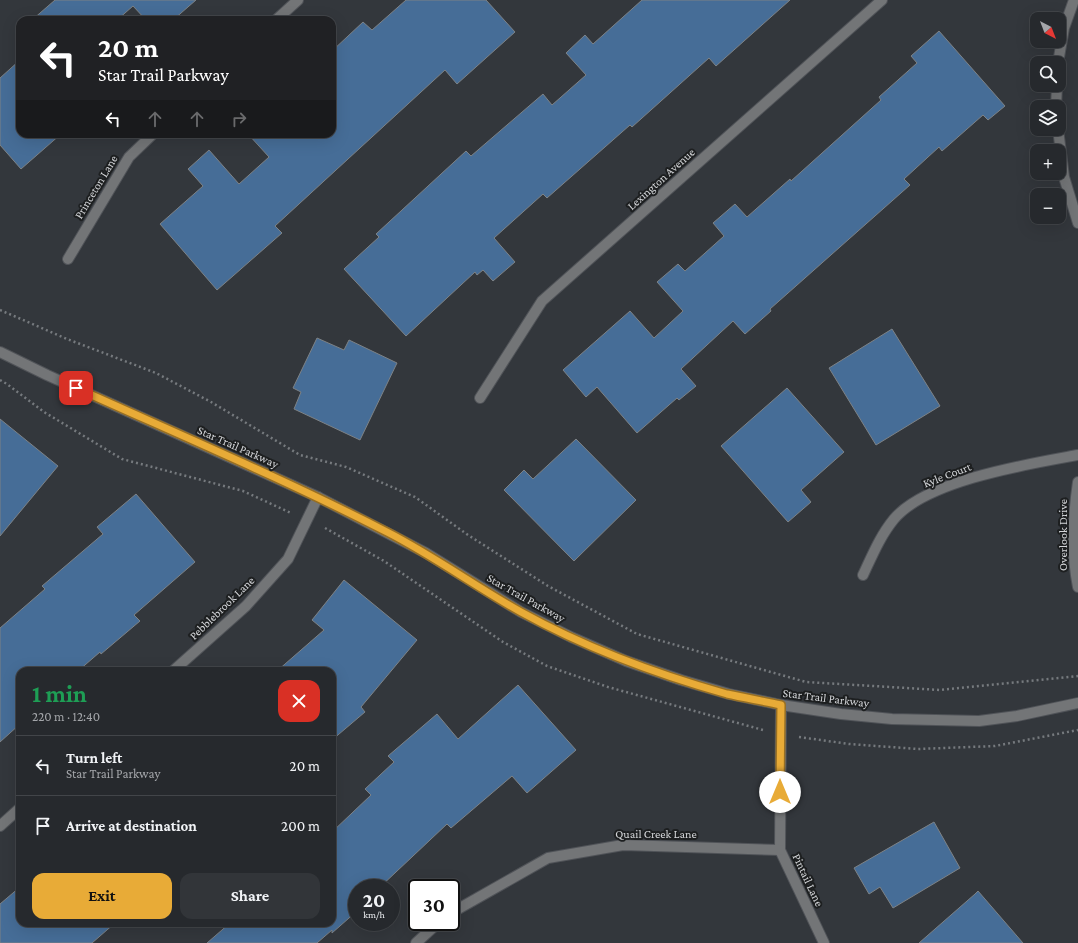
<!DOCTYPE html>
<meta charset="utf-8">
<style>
body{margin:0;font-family:"Crimson Pro",serif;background:#323539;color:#f1f3f6;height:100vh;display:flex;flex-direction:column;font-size:15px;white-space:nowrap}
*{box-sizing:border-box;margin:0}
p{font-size:13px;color:#a4a6aa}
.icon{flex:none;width:22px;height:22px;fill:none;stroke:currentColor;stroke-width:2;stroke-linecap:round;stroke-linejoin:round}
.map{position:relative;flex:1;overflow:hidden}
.sheet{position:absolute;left:16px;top:667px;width:320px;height:260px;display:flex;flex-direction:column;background:#26292d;border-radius:12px;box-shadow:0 4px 16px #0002,0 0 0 1px #424549}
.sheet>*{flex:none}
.guide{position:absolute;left:16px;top:16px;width:320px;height:122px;border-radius:12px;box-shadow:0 4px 16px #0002,0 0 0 1px #424549;background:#202124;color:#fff;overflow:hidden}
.needle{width:26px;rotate:138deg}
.controls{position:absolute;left:1030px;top:12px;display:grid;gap:8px}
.controls a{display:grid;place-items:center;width:36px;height:36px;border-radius:8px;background:#26292d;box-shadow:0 4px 16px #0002,0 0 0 1px #424549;font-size:20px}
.speed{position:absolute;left:348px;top:879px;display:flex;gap:8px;font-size:20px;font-weight:700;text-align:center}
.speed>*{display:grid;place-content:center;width:52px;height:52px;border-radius:50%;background:#26292d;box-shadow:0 4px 16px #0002,0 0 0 1px #424549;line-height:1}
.speed small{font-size:10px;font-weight:400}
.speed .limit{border:2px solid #111;border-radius:6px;background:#fff;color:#111}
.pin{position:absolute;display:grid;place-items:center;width:34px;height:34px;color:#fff;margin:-17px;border-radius:8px;box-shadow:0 2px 6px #0006}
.me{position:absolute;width:44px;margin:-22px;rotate:0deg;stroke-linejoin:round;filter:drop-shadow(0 0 3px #0008)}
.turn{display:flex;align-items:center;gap:14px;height:84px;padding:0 16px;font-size:18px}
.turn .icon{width:52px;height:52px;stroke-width:2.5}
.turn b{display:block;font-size:28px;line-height:34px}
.lanes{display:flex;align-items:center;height:38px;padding:0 16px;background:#0003;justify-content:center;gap:20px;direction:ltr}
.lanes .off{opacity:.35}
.round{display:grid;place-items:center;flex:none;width:42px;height:42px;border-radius:12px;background:#323539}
.overview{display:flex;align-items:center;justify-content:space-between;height:68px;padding:0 16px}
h1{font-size:24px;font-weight:700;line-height:30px;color:#1e9e55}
.button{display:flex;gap:8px;margin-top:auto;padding:8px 16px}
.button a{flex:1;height:46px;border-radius:12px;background:#e8ab37;color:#111;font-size:16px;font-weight:700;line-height:46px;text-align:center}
.button a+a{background:#323539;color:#f1f3f6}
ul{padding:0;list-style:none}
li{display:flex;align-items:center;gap:12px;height:60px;padding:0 16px;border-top:1px solid #424549}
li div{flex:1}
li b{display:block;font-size:15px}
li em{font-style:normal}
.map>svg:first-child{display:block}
.building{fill:#466d97;stroke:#7d8286}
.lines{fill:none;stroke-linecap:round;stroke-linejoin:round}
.minor-casing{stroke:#505358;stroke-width:12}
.path{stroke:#767a7e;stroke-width:2.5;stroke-dasharray:2 3;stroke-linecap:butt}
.minor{stroke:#737577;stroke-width:10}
.route-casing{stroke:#976f24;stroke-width:10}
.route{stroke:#e8ab37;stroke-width:7}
.labels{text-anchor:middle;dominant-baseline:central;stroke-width:4;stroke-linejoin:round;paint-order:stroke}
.street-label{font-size:12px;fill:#d3d5d8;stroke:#1d1f20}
</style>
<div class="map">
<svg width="1078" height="943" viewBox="0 0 1078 943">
<rect width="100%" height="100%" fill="#33373c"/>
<g class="building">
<polygon points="55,0 196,0 173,20 146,20 133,6 117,20 32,20"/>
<polygon points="406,0 486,0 515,32 457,84 445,70 275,226 282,233 217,290 160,224 203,186 188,169 209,150 239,184 269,157 248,134 332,134 332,51 363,22 372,30"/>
<polygon points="642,0 790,0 716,66 709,58 632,127 630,125 547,198 543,194 494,238 515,262 493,281 483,270 477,275 475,272 406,336 344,269 379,237 376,234 466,151 471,156 543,94 552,105 586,75 566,53 585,35 593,44"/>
<polygon points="939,31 1005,106 988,120 983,115 942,151 939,147 904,179 910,185 770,309 771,311 745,334 733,321 681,369 696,386 679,400 677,398 637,433 597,387 586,397 563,370 630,311 654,338 683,311 657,282 678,264 685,271 724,236 713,223 735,204 747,217 790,179 791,181 881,100 879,97 917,63 911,56"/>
<polygon points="20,60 20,134 61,134 21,169 0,145 0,78"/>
<polygon points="892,329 940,406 876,445 829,368"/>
<polygon points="317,338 344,350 349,340 397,363 360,440 294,409 301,392 293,388"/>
<polygon points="787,388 844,452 801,490 811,502 788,522 721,446"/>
<polygon points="0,419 58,466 0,536"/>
<polygon points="576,439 636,500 574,561 504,490 524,470 533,479"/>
<polygon points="136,494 195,562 134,615 140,621 101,654 100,652 78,671 20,671 20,724 0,742 0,628 45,589 42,586 103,534 97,527"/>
<polygon points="344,580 417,640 361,707 365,712 332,740 332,671 277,671 324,630 312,620"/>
<polygon points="518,685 576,750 527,793 512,776 451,828 447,824 379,888 357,888 357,911 332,933 332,930 317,943 207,943 230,923 332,923 332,832 371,795 365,789 394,762 388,756 437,714 458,739"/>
<polygon points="934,822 960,868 893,908 880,887 869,894 854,868"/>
<polygon points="20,887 20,923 115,923 92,943 0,943 0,904"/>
<polygon points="978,891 1023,943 919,943 975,894"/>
</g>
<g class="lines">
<g class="minor-casing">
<g id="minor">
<polyline points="276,20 298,0"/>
<polyline points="1058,63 1064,28 1074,0"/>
<polyline points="1056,107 1057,85"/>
<polyline points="1058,129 1064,177 1078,223"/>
<polyline points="68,259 129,157 153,134"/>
<polyline points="0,352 47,375 318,497 426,553 521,612 571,637 626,661 681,680 729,694 781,705 841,714 892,719 979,721 1017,716 1078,703"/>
<polyline points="480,398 542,301 882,0"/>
<path d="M 1078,482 C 1073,516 1071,553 1078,587"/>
<path d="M 863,575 C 872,556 880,536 894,519 C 927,480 1029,464 1078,455"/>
<polyline points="173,671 246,606 288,559 318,497"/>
<polyline points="781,705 780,850 824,943"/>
<polyline points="0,826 20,808"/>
<polyline points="451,913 548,858 623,845 780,850"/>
<polyline points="416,943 439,922"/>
</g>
</g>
<g class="path">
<polyline points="0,310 67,339 156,373 211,402 300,455 346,467 415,497 468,535 548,586 637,634 806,682 940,690 1078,676"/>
<polyline points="0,380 7,384 44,412 122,459 243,491 291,513"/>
<polyline points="325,528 384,561 503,642 547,666 608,687 763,730"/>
<polyline points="799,737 849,744 918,749 995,746 1078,730"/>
</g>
<use href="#minor" class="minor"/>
</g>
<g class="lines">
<g class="route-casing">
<path id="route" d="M 76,388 C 180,435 286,480 387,532 C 434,556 476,587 521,612 C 586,648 656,674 727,694 C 745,698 763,701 781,705 L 780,792"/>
</g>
<use href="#route" class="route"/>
</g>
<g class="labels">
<g class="street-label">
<text transform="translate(661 179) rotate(-42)">Lexington Avenue</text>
<text transform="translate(96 187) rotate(-59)">Princeton Lane</text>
<text transform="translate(238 447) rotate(24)">Star Trail Parkway</text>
<text transform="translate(947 475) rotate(-21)">Kyle Court</text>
<text transform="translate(1063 535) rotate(-90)">Overlook Drive</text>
<text transform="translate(526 598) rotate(29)">Star Trail Parkway</text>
<text transform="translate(222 608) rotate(-44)">Pebblebrook Lane</text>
<text transform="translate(826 698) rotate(7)">Star Trail Parkway</text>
<text x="656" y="834">Quail Creek Lane</text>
<text transform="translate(808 880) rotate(65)">Pintail Lane</text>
</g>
</g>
</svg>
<div class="controls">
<a><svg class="needle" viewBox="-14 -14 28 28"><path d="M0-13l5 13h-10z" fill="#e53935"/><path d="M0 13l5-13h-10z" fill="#a4a6aa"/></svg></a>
<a><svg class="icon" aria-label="search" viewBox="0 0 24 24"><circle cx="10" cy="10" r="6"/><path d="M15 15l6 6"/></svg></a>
<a><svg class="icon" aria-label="layers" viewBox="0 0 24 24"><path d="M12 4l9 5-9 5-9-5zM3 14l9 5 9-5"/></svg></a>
<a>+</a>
<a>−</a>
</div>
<div class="speed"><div>20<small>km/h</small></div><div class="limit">30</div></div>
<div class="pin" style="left:76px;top:388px;background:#d93025"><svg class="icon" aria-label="arrive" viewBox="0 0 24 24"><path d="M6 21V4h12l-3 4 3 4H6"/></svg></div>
<svg class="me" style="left:780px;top:792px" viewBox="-20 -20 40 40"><circle r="19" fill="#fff"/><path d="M0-13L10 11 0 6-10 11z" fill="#e8ab37"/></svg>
<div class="guide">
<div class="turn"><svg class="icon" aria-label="left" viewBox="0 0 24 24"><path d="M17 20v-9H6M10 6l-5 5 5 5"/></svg><div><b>20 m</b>Star Trail Parkway</div></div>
<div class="lanes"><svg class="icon" aria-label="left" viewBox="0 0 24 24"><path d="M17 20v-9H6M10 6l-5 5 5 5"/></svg><svg class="icon off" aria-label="ahead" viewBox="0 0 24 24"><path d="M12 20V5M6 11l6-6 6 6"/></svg><svg class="icon off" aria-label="ahead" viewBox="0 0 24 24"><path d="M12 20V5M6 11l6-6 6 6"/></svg><svg class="icon off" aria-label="right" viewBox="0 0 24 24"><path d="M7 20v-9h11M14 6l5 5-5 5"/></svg></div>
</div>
<section class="sheet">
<div class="overview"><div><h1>1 min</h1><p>220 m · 12:40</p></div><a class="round" style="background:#d93025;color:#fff"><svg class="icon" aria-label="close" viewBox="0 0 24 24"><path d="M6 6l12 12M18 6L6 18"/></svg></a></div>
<ul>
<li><svg class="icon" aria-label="left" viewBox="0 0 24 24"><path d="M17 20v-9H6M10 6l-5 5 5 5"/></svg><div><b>Turn left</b><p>Star Trail Parkway</p></div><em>20 m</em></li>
<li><svg class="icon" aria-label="arrive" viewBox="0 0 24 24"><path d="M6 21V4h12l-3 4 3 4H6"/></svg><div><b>Arrive at destination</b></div><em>200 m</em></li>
</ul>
<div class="button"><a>Exit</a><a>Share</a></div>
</section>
</div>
